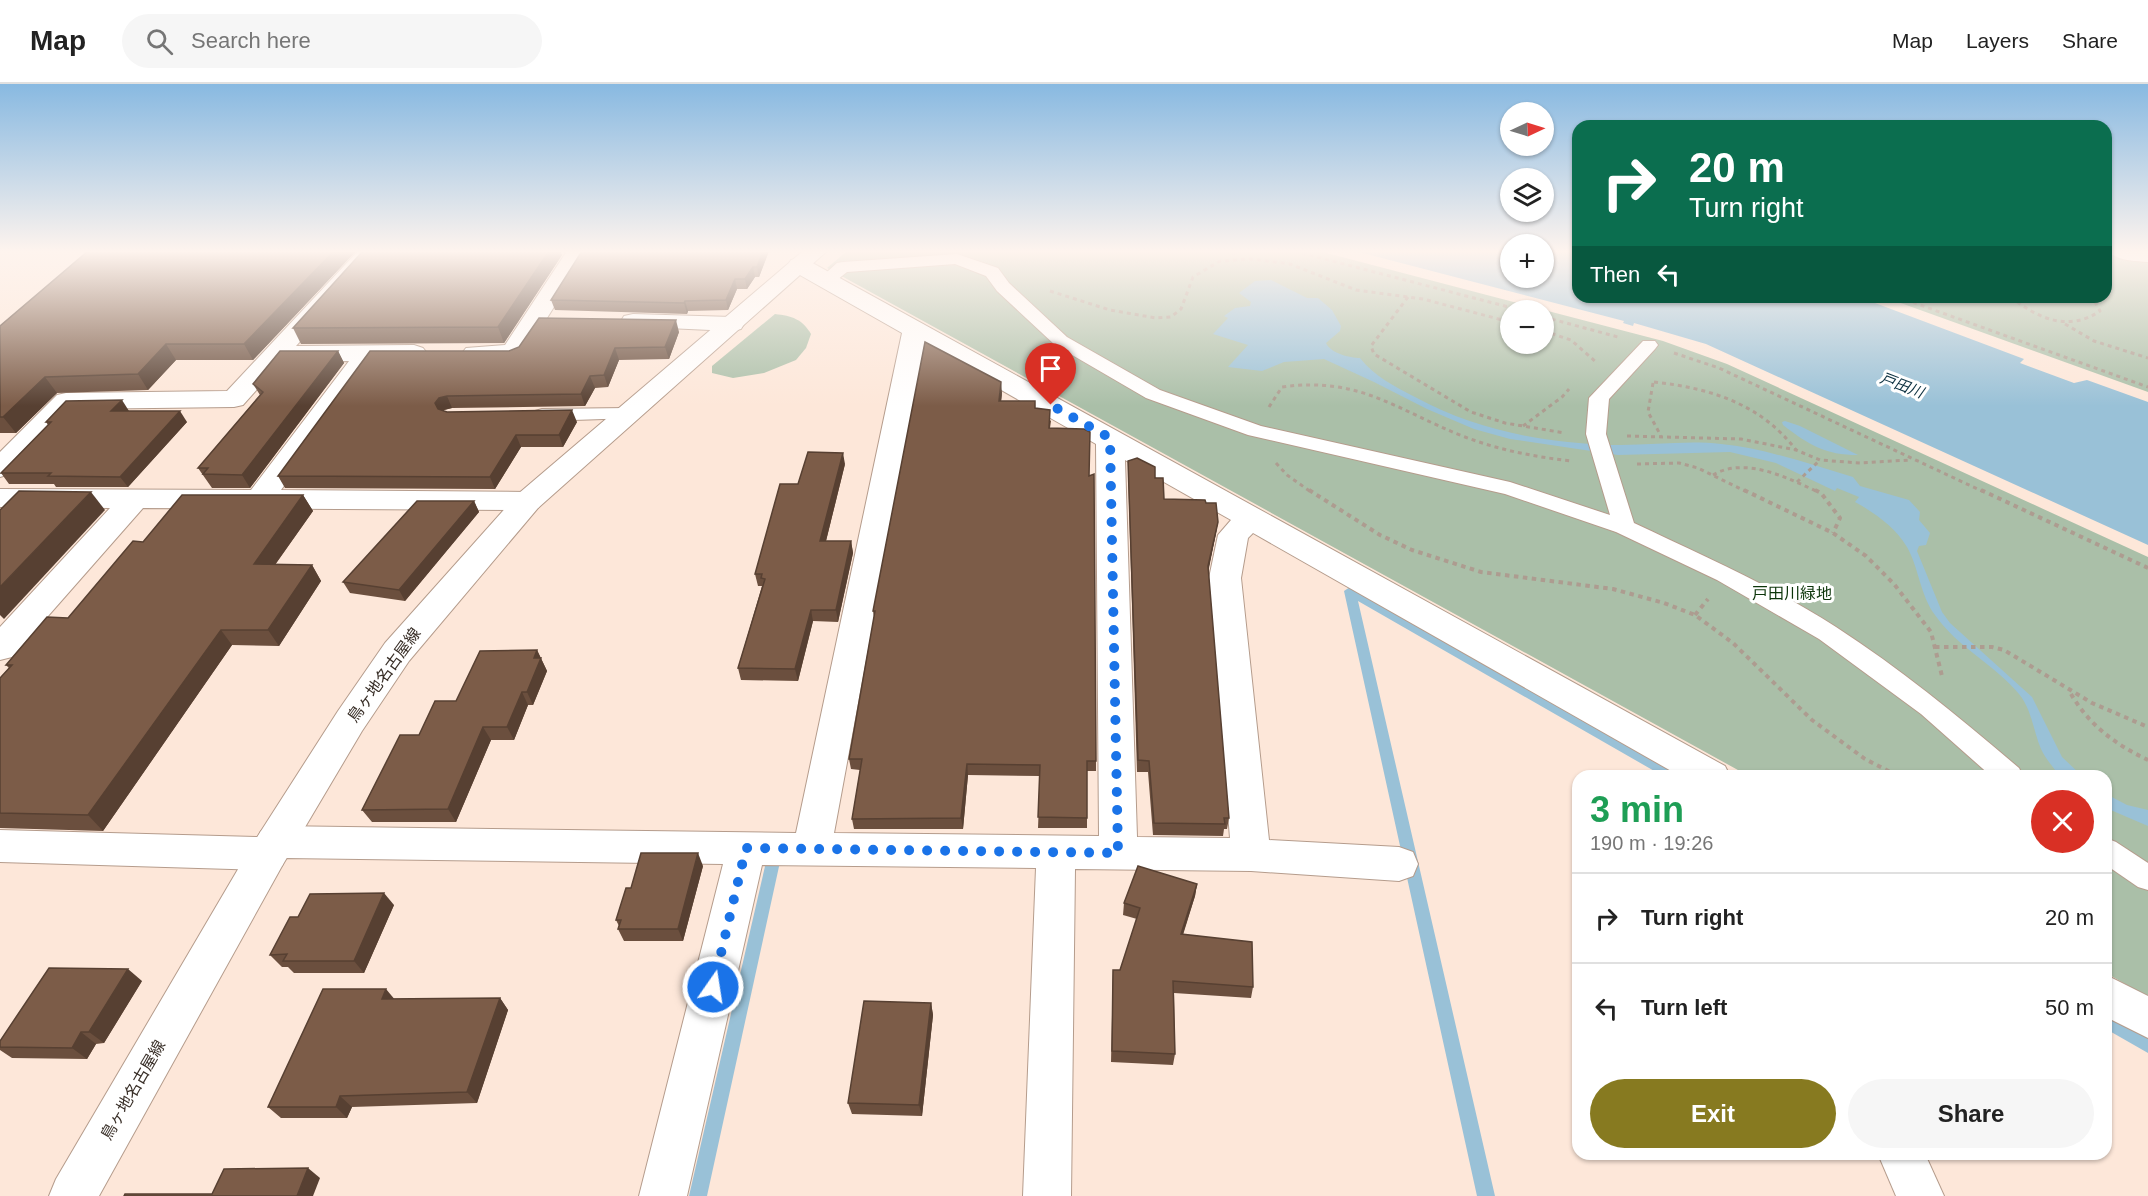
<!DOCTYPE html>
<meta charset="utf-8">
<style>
body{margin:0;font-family:Helvetica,"Noto Sans JP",sans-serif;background:#f6f6f6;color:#222;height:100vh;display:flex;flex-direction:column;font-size:22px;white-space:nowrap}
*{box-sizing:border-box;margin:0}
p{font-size:20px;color:#767676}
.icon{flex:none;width:33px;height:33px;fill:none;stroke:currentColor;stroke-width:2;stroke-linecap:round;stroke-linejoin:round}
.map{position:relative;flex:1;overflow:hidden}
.details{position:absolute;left:1572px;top:686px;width:540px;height:390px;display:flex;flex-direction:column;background:#fff;border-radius:18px;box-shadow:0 2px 4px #0004}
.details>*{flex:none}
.top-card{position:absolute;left:1572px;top:36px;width:540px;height:183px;border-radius:18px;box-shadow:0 2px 4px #0004;background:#0b6e4f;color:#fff;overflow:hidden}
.needle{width:39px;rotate:86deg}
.buttons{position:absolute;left:1500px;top:18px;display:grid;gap:12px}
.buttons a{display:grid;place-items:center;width:54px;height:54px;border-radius:50%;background:#fff;box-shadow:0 2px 4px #0004;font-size:30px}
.pin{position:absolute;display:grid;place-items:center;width:51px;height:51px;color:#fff;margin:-62px -26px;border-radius:50% 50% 50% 0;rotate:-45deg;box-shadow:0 0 6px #0007}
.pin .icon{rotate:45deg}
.me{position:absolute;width:66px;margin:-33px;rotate:13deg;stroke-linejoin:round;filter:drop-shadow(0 0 4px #0008)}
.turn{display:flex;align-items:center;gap:21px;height:126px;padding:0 18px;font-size:27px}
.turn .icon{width:78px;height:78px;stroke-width:2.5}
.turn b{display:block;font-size:42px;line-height:51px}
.then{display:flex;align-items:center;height:57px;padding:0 18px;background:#0003;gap:12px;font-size:22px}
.round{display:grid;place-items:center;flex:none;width:63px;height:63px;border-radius:32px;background:#f6f6f6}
.headline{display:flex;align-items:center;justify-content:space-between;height:102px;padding:0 18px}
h1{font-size:36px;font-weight:700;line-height:45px;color:#1e9e55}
.cta{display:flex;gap:12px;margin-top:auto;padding:12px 18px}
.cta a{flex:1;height:69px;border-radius:36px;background:#877a20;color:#fff;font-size:24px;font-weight:700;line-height:69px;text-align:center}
.cta a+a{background:#f6f6f6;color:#222}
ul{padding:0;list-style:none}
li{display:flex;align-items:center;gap:18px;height:90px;padding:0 18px;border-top:2px solid #e0e0e0}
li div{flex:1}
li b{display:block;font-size:22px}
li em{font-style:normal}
header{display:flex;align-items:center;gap:36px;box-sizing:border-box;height:84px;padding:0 30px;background:#fff;border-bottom:2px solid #e0e0e0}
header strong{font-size:28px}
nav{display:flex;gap:33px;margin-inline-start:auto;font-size:21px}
.search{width:420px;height:54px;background:#f6f6f6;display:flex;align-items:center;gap:15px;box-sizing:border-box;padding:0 21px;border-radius:33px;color:#767676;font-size:22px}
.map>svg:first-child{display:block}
.green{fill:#aabfa8;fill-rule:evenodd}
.water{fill:#99c1d7}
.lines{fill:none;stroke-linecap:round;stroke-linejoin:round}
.stream{fill:#99c1d7;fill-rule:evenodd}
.lane-casing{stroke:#b59c8c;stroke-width:2}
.street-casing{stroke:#b59c8c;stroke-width:2}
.secondary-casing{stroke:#b59c8c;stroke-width:2}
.path-far1{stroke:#ad9c90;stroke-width:3;stroke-dasharray:4 4;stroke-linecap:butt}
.path{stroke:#ad9c90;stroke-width:4;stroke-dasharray:4.5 4.5;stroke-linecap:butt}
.lane{fill:#fff;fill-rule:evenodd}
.street{fill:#fff;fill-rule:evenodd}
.secondary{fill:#fff;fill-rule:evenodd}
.wall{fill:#6b4f3e}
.shaded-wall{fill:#574032}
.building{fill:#7c5c48;stroke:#574032;stroke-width:1.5}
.route{stroke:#1a73e8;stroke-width:10;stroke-dasharray:0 18}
.labels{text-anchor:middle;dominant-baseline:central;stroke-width:6;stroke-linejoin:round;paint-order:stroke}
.far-water-label{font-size:15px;font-style:italic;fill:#0a2f3f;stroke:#fff}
.park-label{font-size:16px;fill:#0c350a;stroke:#fff}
.street-label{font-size:16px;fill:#392f28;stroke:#fff}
</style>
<header>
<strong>Map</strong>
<div class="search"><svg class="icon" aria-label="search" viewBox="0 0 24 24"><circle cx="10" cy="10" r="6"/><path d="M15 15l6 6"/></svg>Search here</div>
<nav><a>Map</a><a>Layers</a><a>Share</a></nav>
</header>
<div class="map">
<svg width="2148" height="1112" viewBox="0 0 2148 1112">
<rect width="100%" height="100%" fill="#fde7d9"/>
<g class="green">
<path d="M 847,167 L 1319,167 L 1663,257 L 1727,280 L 2148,473 L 2148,913 L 2106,889 L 2106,692 L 1747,691 L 827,184 ZM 1510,226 L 1544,226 L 1544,260 L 1510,260 Z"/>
<polygon points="2106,167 2148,167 2148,308 1884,213 2106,213"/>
<path d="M 775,230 C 792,232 802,235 811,250 L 806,264 L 796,276 L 764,289 L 733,294 L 712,289 L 712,282 Z"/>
</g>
<g class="water">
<polygon points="1355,167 1510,167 1510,194 1544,194 1544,167 1578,167 1578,213 1859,213 2024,275 2020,279 2074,299 2087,296 2148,318 2148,461 1706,260 1634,239 1633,242 1623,239 1624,237"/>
<path d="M 1271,196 L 1307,214 L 1318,214 L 1332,226 L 1341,242 L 1340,247 L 1326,259 C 1330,269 1350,274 1360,274 C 1375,293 1394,302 1415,313 C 1475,346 1544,359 1612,361 C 1648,362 1685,356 1721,360 C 1764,364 1812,381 1853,393 L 1860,402 L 1909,416 L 1920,428 L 1919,436 L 1930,449 L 1926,461 L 1919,462 L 1917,467 L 1942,528 L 1950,539 L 2032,613 L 2062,673 L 2081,691 L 2059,691 C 2053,683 2045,674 2041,665 C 2033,646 2032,626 2019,610 C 1994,580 1957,563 1935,531 C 1920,511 1919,484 1907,463 C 1895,443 1875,429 1855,418 L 1859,413 L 1837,404 L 1835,407 L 1776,379 L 1730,368 L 1618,371 L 1510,355 L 1474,345 L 1427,325 L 1374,298 L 1324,275 L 1284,278 L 1262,287 L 1228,283 L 1248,261 L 1213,250 L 1228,234 L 1224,232 L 1235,224 L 1250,222 L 1251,218 L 1239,209 L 1255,197 Z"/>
<path d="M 1785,337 L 1800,342 L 1858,371 C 1825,371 1809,361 1783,341 L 1782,338 Z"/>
<polygon points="2106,710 2127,721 2148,726 2148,742 2106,724"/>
</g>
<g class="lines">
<g class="stream">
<polygon points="1350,503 1680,688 1681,692 1663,692 1358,517 1495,1112 1477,1112 1344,507"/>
<polygon points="773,772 778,774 780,778 707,1112 689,1112 766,778 768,774"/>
<polygon points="2106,930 2148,952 2148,969 2106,945"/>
</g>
<g class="lane-casing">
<g id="lane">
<path d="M 2108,167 L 2148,168 L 2148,178 C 2135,177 2117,177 2108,167 Z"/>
<path d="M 957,170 L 998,184 L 1009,199 L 1067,253 L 1160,306 L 1261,342 L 1510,398 L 1610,431 L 1586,350 L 1589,314 L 1643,257 L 1655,257 L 1658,261 L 1655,265 L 1609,315 L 1606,350 L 1634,439 C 1702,471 1772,502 1836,543 C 1901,585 1960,634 2019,684 L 2023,692 L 1991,692 L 1921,630 L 1819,555 L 1717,496 L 1616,448 L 1505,410 L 1248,351 L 1146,314 L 1055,261 L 997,207 L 986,192 L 955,180 L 847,188 L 832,200 L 820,200 L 818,196 L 837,179 L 843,178 Z"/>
<polygon points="628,324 635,326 638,330 635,334 542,337 535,335 532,331 535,327 542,325"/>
<polygon points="2106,754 2116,758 2148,779 2148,806 2138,803 2106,781"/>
</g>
</g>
<g class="street-casing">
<g id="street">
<polygon points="358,167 381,167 296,262 414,261 423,264 427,269 423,274 375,277 281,406 528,408 538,410 543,417 538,424 528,426 143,424 12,573 0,576 0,543 110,424 0,423 0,405 251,406 349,277 295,278 285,274 243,321 234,323 73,325 10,390 0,393 0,368 57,311 66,309 227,307"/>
<polygon points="567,167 589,167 522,274 513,277 466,274 462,269 466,264 505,261"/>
<path d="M 799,174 L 807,176 L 1725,682 L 1730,692 L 1680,692 L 1253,449 L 1248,454 L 1241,494 L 1269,756 L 1399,763 L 1413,768 L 1418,780 L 1413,792 L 1399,797 L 1251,787 L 1075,785 L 1071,1112 L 1023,1112 L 1036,784 L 762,781 L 687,1112 L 639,1112 L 723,780 L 285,774 L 282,782 L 268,786 L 0,778 L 0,746 L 258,753 L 261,747 L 275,742 L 796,749 L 902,249 L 791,186 L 788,181 L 791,176 ZM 924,262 L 1096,360 L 1099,752 L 834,749 ZM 1125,376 L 1231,436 L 1218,451 L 1209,494 L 1230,754 L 1137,753 Z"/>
<polygon points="633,230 732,233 741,235 744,240 741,245 732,247 624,242 621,237 624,232"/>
<polygon points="2106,891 2148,912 2148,954 2106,933"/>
<polygon points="1878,1070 1925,1070 1944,1112 1896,1112"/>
</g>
</g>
<g class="secondary-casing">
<polygon id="secondary" points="803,167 827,167 538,424 409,577 362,647 282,782 99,1112 49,1112 56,1095 254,758 338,627 385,559 518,410"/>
</g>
<g class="path-far1">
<polyline points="1234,167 1234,174"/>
<polyline points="1294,167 1520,226"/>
<polyline points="1050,207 1110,226 1156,234 1171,233 1181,225 1193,193 1220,177 1250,175 1290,180 1356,206 1423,215 1510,238"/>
<polyline points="1408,213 1371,262 1374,270 1471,328 1505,339 1565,349"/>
<polyline points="1898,213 2148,303"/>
<path d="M 2011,213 C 2038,235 2069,248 2100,227 L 2092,213"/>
<polyline points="1544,233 1618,253"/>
<polyline points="2065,240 2094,257 2148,274"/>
<polyline points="1544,247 1571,256 1596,278"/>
<polyline points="1674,269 1719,284 1984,408"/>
<path d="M 1654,298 C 1710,304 1761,320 1796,366"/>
<polyline points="1653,299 1648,328 1661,352"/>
<path d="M 1269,323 L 1282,303 C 1360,292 1396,326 1465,353 C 1499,366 1535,373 1572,377"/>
<polyline points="1523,342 1562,313 1569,305"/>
<polyline points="1627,352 1741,355 1796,366 1820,376 1860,379 1910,376"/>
<polyline points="1276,379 1287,391 1311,408"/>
<polyline points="1637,380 1679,379 1698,384 1747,408"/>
<path d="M 1713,391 C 1745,372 1788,394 1818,408"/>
<polyline points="1797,398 1820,376"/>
</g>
<g class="path">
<polyline points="1309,406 1380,451 1412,466 1481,488 1613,505 1664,519 1695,531 1733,559 1812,636 1865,675 1898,692"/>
<polyline points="1744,406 1833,449 1866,472 1894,500 1931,548 1942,592"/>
<polyline points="1815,406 1821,409 1840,434 1833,449"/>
<polyline points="1981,406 2148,484"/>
<polyline points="1695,531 1708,515"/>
<polyline points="1935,563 1992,563 2004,566 2092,619 2148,643"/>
<path d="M 2071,610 C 2089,641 2116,661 2148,676"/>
</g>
<use href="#lane" class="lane"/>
<use href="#street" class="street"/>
<use href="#secondary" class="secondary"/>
</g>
<g class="wall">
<polygon points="88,167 356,167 253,276 176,276 148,306 57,309 16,349 0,349 0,242"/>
<polygon points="363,167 560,167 562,171 504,259 301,260 293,244"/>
<polygon points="769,167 759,193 755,193 747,205 737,205 728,226 688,227 687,230 555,226 551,216"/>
<polygon points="679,248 669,275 619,276 608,303 595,304 585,322 452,324 444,326 443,327 447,328 577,338 563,363 521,363 495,405 285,404 278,392 509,267"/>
<polygon points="338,267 344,279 250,404 212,404 198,384 260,311 253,300"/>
<polygon points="1002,309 1001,317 1035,324 1051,337 1050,344 1089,392 1096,677 1096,687 1087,687 1087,744 1038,744 1040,692 968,691 963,745 854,745 852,735 860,686 851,685 849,675 874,533 873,527"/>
<polygon points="128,327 187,338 128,403 56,403 54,400 9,400 1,389 48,341 46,338 129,327"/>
<polygon points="1128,377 1155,394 1164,415 1206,419 1218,438 1216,449 1208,487 1229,734 1227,745 1224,745 1223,752 1153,751 1148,688 1137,688 1128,389"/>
<polygon points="845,380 826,457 851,457 853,469 838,538 813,537 798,597 741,596 738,584 762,502 758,502 755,490"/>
<polygon points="303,411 313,427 275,481 312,481 321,497 279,562 232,561 103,747 0,744 0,594 9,584 6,581 68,534 143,458"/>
<polygon points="474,417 479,428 405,517 350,509 343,498"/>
<polygon points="537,566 547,587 533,621 528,621 514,656 491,656 456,738 372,738 362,726 419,651 456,617"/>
<polygon points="703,782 683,857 624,857 618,845 619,842 616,836 631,804"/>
<polygon points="1197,800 1195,812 1183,851 1253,903 1251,914 1174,909 1175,970 1173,981 1111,978 1113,886 1120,886 1137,835 1123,831 1124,819"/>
<polygon points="394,821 364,889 294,889 288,883 282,883 270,871 298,833"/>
<polygon points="142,897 104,959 96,960 87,975 12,974 0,966 0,957"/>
<polygon points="500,914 508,926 477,1019 352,1023 347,1034 281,1034 268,1023 394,915"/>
<polygon points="931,919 933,931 922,1032 852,1030 848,1019"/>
</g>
<g class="shaded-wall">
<polygon points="334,167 356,167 253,276 244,260"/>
<polygon points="549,167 560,167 562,171 504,259 498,243"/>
<polygon points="763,167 769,167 759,193 757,183"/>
<polygon points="753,183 755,193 747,205 745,195"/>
<polygon points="735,195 737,205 728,226 726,216"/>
<polygon points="685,217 688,227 687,230 684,219"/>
<polygon points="676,236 679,248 669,275 665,263"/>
<polygon points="166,260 176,276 148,306 138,290"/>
<polygon points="615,264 619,276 608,303 604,291"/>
<polygon points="338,267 344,279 250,404 242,391"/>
<polygon points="590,292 595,304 585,322 581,310"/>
<polygon points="45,293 57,309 16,349 3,333"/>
<polygon points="1001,298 1002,309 1000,328 999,317"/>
<polygon points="447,312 452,324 444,326 440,331 435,319 439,314"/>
<polygon points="122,316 129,327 118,338 111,327"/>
<polygon points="572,326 577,338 563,363 559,351"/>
<polygon points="180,327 187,338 128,403 120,393"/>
<polygon points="516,351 521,363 495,405 490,393"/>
<polygon points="843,369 845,380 823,469 820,457"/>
<polygon points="91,408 105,426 4,535 0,531 0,503"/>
<polygon points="303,411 313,427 264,496 254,480"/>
<polygon points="474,417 479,428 405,517 399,506"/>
<polygon points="1218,438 1216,449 1207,494 1208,482"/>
<polygon points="851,457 853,469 838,538 836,526"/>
<polygon points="312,481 321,497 279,562 268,546"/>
<polygon points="811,526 813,537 798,597 795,585"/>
<polygon points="221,546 232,561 103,747 88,731"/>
<polygon points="537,566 547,587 533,621 527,608 534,574"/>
<polygon points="522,608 528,621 514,656 507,643"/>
<polygon points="483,643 491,656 456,738 448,725"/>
<polygon points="967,680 968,691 963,745 961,734"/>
<polygon points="698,769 703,782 683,857 678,845"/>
<polygon points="1197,800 1195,812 1179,862 1181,850"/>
<polygon points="384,809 394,821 364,889 354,877"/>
<polygon points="128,885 142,897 104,959 89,948"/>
<polygon points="386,905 396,917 382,915"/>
<polygon points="500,914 508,926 477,1019 467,1008"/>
<polygon points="931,919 933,931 922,1032 919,1021"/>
<polygon points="81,948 96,960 87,975 72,964"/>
<polygon points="340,1012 352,1023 347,1034 336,1023"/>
<polygon points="308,1084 320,1094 313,1112 297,1112"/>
</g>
<g class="building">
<polygon points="88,167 334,167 244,260 166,260 138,290 45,293 3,333 0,333 0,242"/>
<polygon points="363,167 549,167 498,243 293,244"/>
<polygon points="582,167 763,167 757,183 753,183 745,195 735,195 726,216 685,217 684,219 551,216"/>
<polygon points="539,234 676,236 665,263 615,264 604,291 590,292 581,310 447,312 439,314 435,319 438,325 447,328 572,326 559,351 516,351 490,393 278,392 370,267 509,267 519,263"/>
<polygon points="925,258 1001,298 999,317 1035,317 1035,324 1050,326 1049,344 1084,345 1090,348 1089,392 1094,390 1096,677 1087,677 1087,734 1038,733 1040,681 967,680 961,734 852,735 862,675 849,675 875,527 873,527"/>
<polygon points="280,267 338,267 242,391 203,390 208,384 198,384 263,308 253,300"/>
<polygon points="122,316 111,327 180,327 120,393 48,392 51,389 1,389 51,338 46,338 66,317"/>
<polygon points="808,368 843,369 820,457 851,457 836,526 811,526 795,585 738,584 765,495 761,494 762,490 755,490 780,400 798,400"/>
<polygon points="1137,374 1155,383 1155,394 1163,394 1164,415 1205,416 1206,419 1216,419 1218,438 1208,482 1229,734 1224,734 1225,740 1154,739 1149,677 1138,676 1128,377"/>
<polygon points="19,407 91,408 0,503 0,426"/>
<polygon points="182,411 303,411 254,480 312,481 268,546 221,546 88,731 0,729 0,594 12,581 6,581 47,533 68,534 133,457 143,458"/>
<polygon points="417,417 474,417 399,506 343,498"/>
<polygon points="537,566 534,574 541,574 527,608 522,608 507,643 483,643 448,725 362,726 400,651 419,651 435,617 456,617 480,567"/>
<polygon points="641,769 698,769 678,845 618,845 621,836 616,836 626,804 631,804"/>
<polygon points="1138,782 1197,800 1181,850 1252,858 1253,903 1173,897 1175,970 1112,967 1113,886 1120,886 1140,824 1124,819"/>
<polygon points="384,809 354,877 283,877 287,870 270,871 290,833 298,833 310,810"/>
<polygon points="49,884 128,885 89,948 81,948 72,964 0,963 0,957"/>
<polygon points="323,905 386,905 382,915 500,914 467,1008 340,1012 336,1023 268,1023"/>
<polygon points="864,917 931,919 919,1021 848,1019"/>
<polygon points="308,1084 297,1112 124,1112 125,1110 212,1110 224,1085"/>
</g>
<linearGradient id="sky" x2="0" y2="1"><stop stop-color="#88b9e1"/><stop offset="0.52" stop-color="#fef4ee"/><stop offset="1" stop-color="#fef4ee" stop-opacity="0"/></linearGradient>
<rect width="2148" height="322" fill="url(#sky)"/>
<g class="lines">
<polyline class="route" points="713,903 746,764 1118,769 1110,354 1051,321"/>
</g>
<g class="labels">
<g class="far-water-label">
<text transform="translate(1902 301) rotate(21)">戸田川</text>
</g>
<g class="park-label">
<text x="1792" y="509">戸田川緑地</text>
</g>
<g class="street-label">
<text transform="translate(384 591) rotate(-54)">鳥ヶ地名古屋線</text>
<text transform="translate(133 1006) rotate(-60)">鳥ヶ地名古屋線</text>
</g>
</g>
</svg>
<div class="buttons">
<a><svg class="needle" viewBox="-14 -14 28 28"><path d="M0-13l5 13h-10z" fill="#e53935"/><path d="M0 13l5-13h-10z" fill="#767676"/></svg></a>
<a><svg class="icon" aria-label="layers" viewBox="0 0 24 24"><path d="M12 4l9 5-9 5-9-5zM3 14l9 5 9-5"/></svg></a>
<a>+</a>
<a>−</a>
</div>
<div class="pin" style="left:1051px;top:321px;background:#d93025"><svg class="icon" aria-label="arrive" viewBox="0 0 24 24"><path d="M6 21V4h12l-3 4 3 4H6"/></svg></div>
<svg class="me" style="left:713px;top:903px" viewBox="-20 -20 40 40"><circle r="17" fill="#1a73e8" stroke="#fff" stroke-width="3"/><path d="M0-11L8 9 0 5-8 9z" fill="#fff"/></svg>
<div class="top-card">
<div class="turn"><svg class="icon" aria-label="right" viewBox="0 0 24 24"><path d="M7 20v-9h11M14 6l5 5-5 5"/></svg><div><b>20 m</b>Turn right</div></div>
<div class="then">Then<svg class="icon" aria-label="left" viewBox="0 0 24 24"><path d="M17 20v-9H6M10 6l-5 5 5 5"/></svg></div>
</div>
<section class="details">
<div class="headline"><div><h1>3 min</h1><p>190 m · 19:26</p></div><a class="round" style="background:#d93025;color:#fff"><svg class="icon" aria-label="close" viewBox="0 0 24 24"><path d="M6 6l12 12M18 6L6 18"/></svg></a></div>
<ul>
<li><svg class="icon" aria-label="right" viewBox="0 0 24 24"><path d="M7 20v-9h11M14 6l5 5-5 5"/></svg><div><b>Turn right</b></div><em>20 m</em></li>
<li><svg class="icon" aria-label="left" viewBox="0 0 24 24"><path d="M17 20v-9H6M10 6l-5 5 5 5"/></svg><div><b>Turn left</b></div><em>50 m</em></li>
</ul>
<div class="cta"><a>Exit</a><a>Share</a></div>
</section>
</div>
